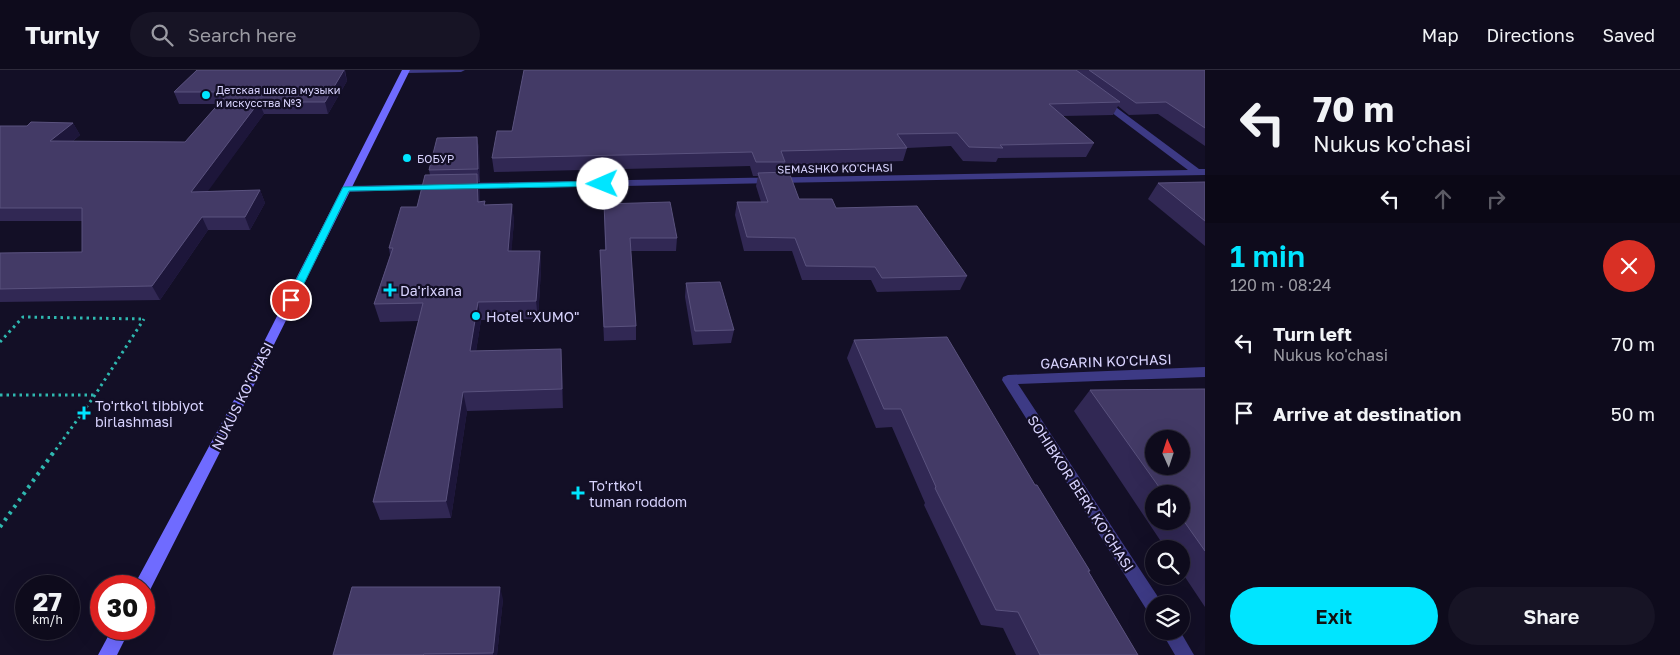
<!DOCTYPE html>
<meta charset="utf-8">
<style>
body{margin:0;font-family:"Golos Text",sans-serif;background:#171425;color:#f1f3f6;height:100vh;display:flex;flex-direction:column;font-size:19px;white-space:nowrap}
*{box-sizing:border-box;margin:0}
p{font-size:16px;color:#9b9ba3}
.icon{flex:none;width:28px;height:28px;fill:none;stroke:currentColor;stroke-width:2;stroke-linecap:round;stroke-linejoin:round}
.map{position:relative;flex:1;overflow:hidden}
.details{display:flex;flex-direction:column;background:#0e0b1c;width:475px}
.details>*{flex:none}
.banner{background:#0e0b1c;color:#f1f3f6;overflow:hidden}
.needle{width:32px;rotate:357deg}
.tools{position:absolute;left:1145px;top:360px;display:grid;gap:10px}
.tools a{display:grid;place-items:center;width:45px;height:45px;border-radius:50%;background:#0e0b1c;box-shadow:0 5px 20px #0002,0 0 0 1px #2e2b3b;font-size:25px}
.speed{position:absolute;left:15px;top:505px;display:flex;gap:10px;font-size:25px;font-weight:700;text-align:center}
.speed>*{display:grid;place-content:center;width:65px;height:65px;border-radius:50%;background:#0e0b1c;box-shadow:0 5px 20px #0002,0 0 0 1px #2e2b3b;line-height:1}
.speed small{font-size:12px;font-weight:400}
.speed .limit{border:8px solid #d22;background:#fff;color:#111}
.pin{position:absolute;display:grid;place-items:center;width:42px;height:42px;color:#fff;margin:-21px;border:2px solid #fff;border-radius:50%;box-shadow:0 1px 5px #0007}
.me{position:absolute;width:55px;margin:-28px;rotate:269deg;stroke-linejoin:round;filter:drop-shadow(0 0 4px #0008)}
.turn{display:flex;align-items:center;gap:18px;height:105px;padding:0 25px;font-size:22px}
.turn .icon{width:65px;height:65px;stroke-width:2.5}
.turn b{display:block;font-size:35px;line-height:42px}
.lanes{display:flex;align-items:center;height:48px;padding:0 25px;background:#0003;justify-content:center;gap:25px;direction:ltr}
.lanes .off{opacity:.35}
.round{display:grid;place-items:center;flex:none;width:52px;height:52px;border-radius:26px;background:#171425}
.overview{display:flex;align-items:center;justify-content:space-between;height:85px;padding:0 25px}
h1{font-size:30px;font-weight:600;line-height:38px;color:#00e5ff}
.cta{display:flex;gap:10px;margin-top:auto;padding:10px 25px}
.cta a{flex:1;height:58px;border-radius:30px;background:#00e5ff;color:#111;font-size:20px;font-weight:600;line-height:58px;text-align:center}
.cta a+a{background:#171425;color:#f1f3f6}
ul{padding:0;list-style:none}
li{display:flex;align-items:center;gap:15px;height:70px;padding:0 25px}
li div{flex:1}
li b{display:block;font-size:19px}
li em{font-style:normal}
header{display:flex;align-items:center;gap:30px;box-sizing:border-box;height:70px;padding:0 25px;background:#0e0b1c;border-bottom:1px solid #2e2b3b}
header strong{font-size:24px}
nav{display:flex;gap:28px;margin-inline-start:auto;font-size:18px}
.search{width:350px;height:45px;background:#171425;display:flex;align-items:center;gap:12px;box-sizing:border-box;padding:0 18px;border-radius:28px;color:#9b9ba3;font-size:19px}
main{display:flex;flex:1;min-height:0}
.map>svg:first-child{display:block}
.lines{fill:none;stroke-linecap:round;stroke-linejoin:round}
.path-far1{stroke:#2fb8b0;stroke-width:3;stroke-dasharray:2.5 4;stroke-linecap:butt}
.path{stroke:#2fb8b0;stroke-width:4;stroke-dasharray:3 5;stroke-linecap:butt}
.street{fill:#3d3a85;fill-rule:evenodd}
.secondary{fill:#6f6bff;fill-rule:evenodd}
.wall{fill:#312854;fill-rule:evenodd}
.shaded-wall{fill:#1d163a}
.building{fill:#433a66;stroke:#5a527e;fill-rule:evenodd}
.route{fill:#00e5ff;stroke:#0095a6}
.poi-dot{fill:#00e5ff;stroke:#130f26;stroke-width:2}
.labels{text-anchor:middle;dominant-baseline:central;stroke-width:4.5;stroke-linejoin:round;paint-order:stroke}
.far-poi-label{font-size:11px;fill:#d9d4ff;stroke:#130f26;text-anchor:start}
.far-street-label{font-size:11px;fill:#d9d4ff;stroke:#130f26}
.poi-label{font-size:14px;fill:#d9d4ff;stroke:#130f26;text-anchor:start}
.street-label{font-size:14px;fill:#d9d4ff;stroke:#130f26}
</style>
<header>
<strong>Turnly</strong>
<div class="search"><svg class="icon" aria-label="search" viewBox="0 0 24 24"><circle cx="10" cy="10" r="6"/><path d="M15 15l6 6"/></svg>Search here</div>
<nav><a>Map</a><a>Directions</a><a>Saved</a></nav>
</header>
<main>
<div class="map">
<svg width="1205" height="585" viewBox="0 0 1205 585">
<rect width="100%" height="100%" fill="#130f26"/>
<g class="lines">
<g class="path-far1">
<polyline points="0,272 23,247 144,249"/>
<polyline points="0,325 94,325"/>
<polyline points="52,385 95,325 144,249"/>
</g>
<polyline class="path" points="0,457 53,383"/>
<g class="street">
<polygon points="403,0 465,0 461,2 406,3"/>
<polygon points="1099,29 1105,29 1199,99 1205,99 1205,105 464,119 459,116 464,113 1188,100 1099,33"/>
<polygon points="439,114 444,117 442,119 346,122 341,119 346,116"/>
<polygon points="1205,297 1205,307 1018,314 1160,530 1162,534 1154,534 1154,544 1148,542 1002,310 1003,307 1008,305"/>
<polygon points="1161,561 1180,561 1194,585 1175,585"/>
</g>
<g class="secondary">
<polygon points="402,0 410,0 253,317 149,522 144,524 144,516 135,516 137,510 241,317"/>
<polygon points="112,559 130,559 117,585 98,585"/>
</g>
</g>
<g class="wall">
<polygon points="197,0 345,0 347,11 328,44 264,44 207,121 260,120 265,133 250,160 208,160 160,230 0,232 0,183 82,182 82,151 0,151 0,56 27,56 73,53 80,65 73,71 185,72 219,34 179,34 174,22"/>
<polygon points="524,0 1205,0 1205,76 1158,44 1129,45 1118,36 1113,45 1063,46 1094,73 1086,87 998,88 996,92 963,91 951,76 907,78 903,91 785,95 783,103 799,129 836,138 967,206 960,220 877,222 871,210 802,210 792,181 744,181 735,145 737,132 761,132 756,116 758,106 753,106 750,96 494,102 492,88 512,61"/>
<polygon points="477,67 479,79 480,112 478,112 480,132 485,131 485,135 512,134 514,152 511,181 540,181 541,199 538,249 481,250 476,281 562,297 563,338 467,341 451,448 380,450 373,432 418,251 380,252 374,234 390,185 389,178 417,137 430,105 429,100"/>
<polygon points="1205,112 1205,176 1148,129 1158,113"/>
<polygon points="604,134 677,168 676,181 631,181 636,256 636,270 604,271 600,180 605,180"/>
<polygon points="686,213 734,260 731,273 693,275 685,227"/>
<polygon points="854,270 1035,415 1090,501 1089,502 1138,585 1016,585 1003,558 981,555 924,435 925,433 892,357 876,358 847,288"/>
<path d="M 1205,319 L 1205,537 L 1181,501 L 1181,479 L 1166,479 L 1074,341 L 1090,320 ZM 1154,424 L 1181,424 L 1181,451 L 1154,451 Z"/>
<polygon points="503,529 497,585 333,585"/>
</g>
<g class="shaded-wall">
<polygon points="344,0 347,11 328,44 325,32"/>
<polygon points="259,32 264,44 198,135 191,122"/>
<polygon points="73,53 80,65 58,83 50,71"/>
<polygon points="477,67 479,79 480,112 478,99"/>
<polygon points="477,104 480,121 480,149 478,132"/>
<polygon points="260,120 265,133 250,160 245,147"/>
<polygon points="512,134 514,152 510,199 508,181"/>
<polygon points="202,147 208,160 160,230 152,216"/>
<polygon points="540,181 541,199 538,249 536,231"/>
<polygon points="478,232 481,250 473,300 470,281"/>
<polygon points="561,279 562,297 563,338 562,319"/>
<polygon points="463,322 467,341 451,448 446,431"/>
<polygon points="500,517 503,529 497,585 493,585 493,583"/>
</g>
<g class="building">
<polygon points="197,0 344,0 325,32 259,32 191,122 260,120 245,147 202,147 152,216 0,219 0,183 82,182 82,138 0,138 0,56 27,56 31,52 73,53 50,71 185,72 229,22 174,22"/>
<polygon points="524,0 1076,0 1120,32 1049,34 1094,73 1000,75 1003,78 969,77 957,63 897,64 907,78 781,81 785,92 756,92 752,82 492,88 497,61 512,61"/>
<polygon points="1089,0 1205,0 1205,58 1166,32 1136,33"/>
<polygon points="477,67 478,99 429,100 437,68"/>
<polygon points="789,102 799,129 832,129 836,138 917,136 967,206 882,208 875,197 806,196 795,168 747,167 737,132 768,132 758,103"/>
<polygon points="477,104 478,132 485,131 484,135 512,134 508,181 540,181 536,231 478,232 470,281 561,279 562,319 463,322 446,431 373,432 423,233 374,234 393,178 389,178 401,137 417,137 425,105"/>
<polygon points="1205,112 1205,151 1158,113"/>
<polygon points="670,132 677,168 630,168 636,256 604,257 600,180 606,180 604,134"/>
<polygon points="720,212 734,260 695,261 686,213"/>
<polygon points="947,267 1035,415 1037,415 1090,501 1088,501 1138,585 1040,585 1018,542 996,540 935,418 936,417 901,339 884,339 854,270"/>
<path d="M 1205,319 L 1205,481 L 1181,447 L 1181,424 L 1164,424 L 1090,320 ZM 1154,369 L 1181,369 L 1181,396 L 1154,396 Z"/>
<polygon points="352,517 500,517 493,583 424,584 423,585 333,585"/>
</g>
<polygon class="route" points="603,111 607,114 606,116 349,121 296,230 291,233 286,230 343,117"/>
<g class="poi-dot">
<circle cx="206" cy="25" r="5"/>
<circle cx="407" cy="88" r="5"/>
<path d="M387.5 212.5h5v5h5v5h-5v5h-5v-5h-5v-5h5z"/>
<circle cx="476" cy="246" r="5"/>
<path d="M81.5 335.5h5v5h5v5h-5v5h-5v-5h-5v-5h5z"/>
<path d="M575.5 415.5h5v5h5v5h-5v5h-5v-5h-5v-5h5z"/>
</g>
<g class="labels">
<g class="far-poi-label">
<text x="216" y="19">Детская школа музыки<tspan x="216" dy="13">и искусства №3</tspan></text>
<text x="417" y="88">БОБУР</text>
</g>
<g class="far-street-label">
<text transform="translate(835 98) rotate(-1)">SEMASHKO KO'CHASI</text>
</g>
<g class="poi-label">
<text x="400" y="220">Da'rixana</text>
<text x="486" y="246">Hotel "XUMO"</text>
<text x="95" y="335">To'rtko'l tibbiyot<tspan x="95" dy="16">birlashmasi</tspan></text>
<text x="589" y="415">To'rtko'l<tspan x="589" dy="16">tuman roddom</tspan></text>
</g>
<g class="street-label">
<text transform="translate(1106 291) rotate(-2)">GAGARIN KO'CHASI</text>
<text transform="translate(242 326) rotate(-63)">NUKUS KO'CHASI</text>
<text transform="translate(1081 423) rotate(57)">SOHIBKOR BERK KO'CHASI</text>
</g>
</g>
</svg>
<div class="tools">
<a><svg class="needle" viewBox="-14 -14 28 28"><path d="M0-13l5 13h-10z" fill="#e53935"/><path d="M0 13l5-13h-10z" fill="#9b9ba3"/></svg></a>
<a><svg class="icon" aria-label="sound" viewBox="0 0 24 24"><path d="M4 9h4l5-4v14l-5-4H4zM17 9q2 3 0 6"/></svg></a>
<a><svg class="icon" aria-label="search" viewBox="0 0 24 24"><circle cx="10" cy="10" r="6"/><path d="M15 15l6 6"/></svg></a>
<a><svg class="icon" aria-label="layers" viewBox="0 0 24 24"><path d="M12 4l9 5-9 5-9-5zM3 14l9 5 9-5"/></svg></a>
</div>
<div class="speed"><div>27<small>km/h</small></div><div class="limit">30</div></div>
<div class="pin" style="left:291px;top:230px;background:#d93025"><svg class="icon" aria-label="arrive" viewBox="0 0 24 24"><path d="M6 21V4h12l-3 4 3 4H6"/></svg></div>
<svg class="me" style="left:603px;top:114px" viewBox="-20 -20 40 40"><circle r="19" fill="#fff"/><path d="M0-13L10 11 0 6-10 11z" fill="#00e5ff"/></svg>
</div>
<section class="details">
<div class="banner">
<div class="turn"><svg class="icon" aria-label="left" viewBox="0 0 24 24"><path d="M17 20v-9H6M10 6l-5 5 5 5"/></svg><div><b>70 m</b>Nukus ko'chasi</div></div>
<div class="lanes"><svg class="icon" aria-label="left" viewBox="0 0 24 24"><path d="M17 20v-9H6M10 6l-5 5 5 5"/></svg><svg class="icon off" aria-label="ahead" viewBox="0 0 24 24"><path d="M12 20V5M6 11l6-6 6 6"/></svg><svg class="icon off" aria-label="right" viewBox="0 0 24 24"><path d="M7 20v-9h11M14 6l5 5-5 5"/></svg></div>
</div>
<div class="overview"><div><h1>1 min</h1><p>120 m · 08:24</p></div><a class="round" style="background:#d93025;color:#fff"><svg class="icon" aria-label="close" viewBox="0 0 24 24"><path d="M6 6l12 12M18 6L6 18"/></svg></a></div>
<ul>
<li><svg class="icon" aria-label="left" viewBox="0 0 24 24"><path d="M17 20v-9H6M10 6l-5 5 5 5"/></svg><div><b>Turn left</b><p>Nukus ko'chasi</p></div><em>70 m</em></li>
<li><svg class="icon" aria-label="arrive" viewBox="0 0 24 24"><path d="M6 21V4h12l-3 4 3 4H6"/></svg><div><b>Arrive at destination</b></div><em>50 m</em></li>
</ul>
<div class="cta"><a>Exit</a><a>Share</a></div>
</section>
</main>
